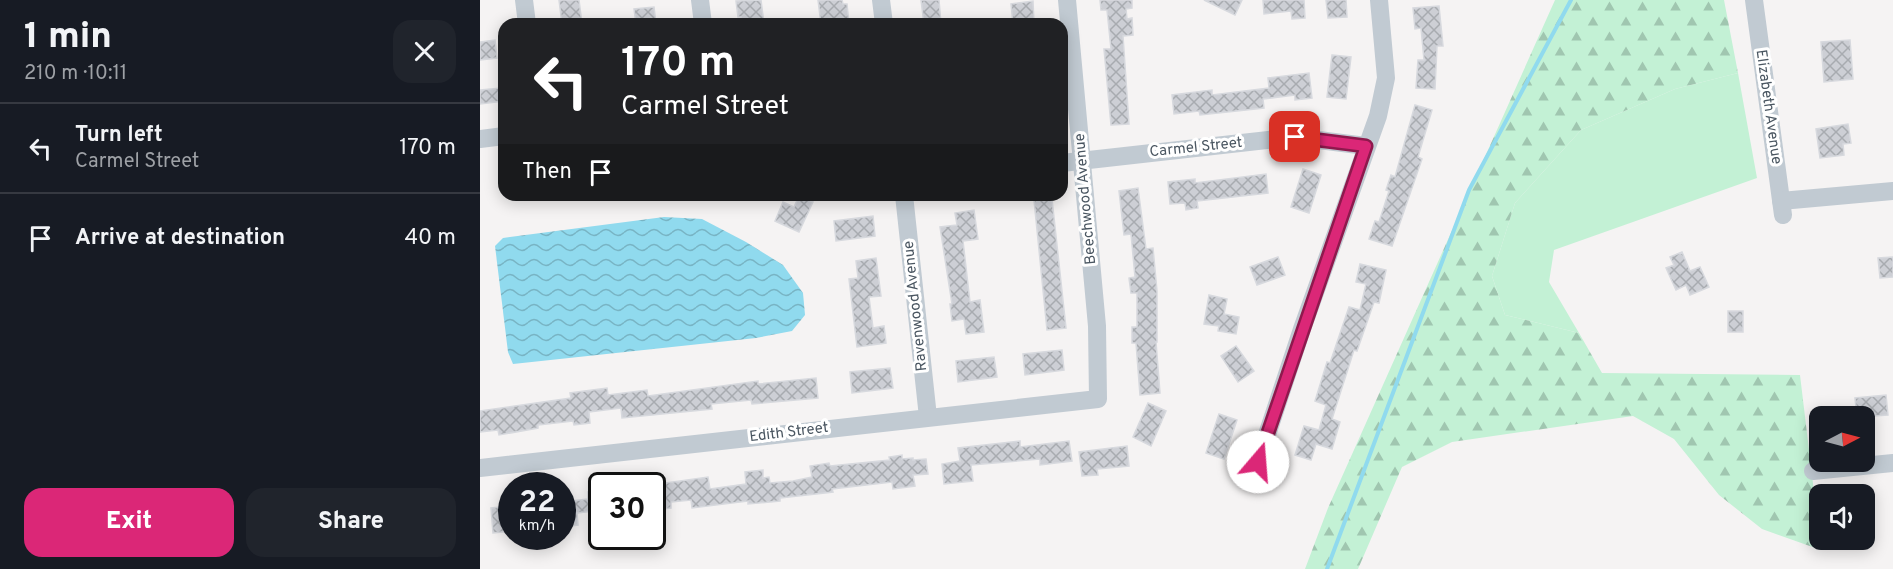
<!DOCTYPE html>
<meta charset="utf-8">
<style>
body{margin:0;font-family:Overpass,sans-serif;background:#20242c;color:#f1f3f6;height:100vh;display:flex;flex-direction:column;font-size:22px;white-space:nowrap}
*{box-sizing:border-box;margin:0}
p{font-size:20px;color:#9ea1a6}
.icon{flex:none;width:33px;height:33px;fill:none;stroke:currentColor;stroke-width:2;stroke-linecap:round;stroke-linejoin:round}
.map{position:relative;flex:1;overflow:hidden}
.details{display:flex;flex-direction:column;background:#171b24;width:480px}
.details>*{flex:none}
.guide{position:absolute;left:18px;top:18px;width:570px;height:183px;border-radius:18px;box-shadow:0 3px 15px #0003;background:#202124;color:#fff;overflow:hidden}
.needle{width:39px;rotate:84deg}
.fabs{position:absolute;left:1329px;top:406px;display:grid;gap:12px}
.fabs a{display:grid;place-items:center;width:66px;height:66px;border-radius:12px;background:#171b24;box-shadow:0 3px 15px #0003;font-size:30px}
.speed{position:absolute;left:18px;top:472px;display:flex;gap:12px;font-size:30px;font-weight:700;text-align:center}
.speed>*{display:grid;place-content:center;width:78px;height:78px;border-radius:50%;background:#171b24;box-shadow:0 3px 15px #0003;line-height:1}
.speed small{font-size:15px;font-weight:400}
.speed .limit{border:3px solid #111;border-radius:9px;background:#fff;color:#111}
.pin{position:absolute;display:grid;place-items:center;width:51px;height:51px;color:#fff;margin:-26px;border-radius:12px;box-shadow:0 3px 9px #0006}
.me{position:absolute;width:66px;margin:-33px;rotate:18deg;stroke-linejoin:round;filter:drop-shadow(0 0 4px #0008)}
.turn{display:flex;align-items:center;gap:21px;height:126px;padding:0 24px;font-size:27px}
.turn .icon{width:78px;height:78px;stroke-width:2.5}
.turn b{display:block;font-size:42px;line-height:51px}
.then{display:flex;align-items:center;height:57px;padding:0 24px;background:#0003;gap:12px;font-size:22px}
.round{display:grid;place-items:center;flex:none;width:63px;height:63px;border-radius:18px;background:#20242c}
.head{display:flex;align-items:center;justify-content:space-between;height:102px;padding:0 24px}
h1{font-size:36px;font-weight:800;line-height:45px}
.action{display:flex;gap:12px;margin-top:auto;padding:12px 24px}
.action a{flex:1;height:69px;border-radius:18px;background:#db2777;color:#fff;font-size:24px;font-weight:800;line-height:69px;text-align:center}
.action a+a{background:#20242c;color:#f1f3f6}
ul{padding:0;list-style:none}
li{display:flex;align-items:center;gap:18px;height:90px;padding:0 24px;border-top:2px solid #363941}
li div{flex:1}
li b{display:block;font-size:22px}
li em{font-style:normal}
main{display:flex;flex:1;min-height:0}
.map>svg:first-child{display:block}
.green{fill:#c3f1d5}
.forest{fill:url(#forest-firs)}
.water{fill:url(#water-waves)}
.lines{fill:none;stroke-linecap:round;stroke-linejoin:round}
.stream{stroke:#90daee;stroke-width:4}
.building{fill:url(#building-cross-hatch);stroke:#d7d9de;stroke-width:1.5}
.minor{stroke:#c1cad2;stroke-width:18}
.route-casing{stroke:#8e194d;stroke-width:15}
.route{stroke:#db2777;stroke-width:10}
.labels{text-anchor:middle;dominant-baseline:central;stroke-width:6;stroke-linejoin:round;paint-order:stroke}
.street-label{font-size:15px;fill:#4a5661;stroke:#fff}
</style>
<main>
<section class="details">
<div class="head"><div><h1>1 min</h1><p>210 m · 10:11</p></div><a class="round"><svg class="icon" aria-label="close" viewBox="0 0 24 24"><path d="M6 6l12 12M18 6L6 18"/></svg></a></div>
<ul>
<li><svg class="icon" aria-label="left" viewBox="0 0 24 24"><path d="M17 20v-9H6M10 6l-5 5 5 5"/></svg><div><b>Turn left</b><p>Carmel Street</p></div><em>170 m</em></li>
<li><svg class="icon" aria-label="arrive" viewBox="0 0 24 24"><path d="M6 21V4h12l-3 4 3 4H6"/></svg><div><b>Arrive at destination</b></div><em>40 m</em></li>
</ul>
<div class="action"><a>Exit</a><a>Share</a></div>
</section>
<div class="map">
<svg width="1413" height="569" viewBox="0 0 1413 569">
<defs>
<pattern id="forest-firs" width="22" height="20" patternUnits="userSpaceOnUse" patternTransform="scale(1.5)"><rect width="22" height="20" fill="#c3f1d5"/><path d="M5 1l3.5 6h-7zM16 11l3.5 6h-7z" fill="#a0c6b0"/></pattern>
<pattern id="water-waves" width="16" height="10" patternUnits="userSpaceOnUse" patternTransform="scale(1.5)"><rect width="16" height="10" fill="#90daee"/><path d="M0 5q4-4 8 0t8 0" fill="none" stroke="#78b4c4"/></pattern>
<pattern id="building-cross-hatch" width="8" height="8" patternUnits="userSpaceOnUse" patternTransform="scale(1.5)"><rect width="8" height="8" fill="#cdcfd5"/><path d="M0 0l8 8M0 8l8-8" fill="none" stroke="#a8abb0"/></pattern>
</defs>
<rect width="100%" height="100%" fill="#f5f3f3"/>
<polygon class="green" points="1258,73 1277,178 1074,250 1069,282 1099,333 1025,315 1012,276 1035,203 1101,130 1195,89"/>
<polygon class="forest" points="1075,0 1244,0 1258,73 1195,89 1101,130 1035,203 1012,276 1025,315 1099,333 1122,373 1320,375 1341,550 1282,529 1239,495 1194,439 1153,416 972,442 922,467 878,569 825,569 848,508"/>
<polygon class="water" points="184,217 222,219 266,242 303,265 323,293 325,315 312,331 276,338 33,364 28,352 15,246 23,238"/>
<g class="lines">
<polyline class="stream" points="847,569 989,190 1091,0"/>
</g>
<g class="building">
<polygon points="79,0 99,0 102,24 82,24"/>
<polygon points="281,0 284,24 262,24 261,17 258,17 256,1"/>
<polygon points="338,0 362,0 363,4 367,4 369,24 341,24"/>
<polygon points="441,0 459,0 461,24 444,24"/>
<polygon points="620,0 652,0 652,8 646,9 647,19 652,18 653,35 643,36 649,124 631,125 624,49 631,49 627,10 621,10"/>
<polygon points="724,0 762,0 755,15"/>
<polygon points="783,0 824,0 825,18 812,19 811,11 784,14"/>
<polygon points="846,0 866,0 867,17 848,18"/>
<polygon points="553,1 554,24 533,24 531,4"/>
<polygon points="959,6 963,46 957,46 955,89 936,88 938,60 944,60 941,28 935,29 933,8"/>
<polygon points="174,7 176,24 156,24 154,9"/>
<polygon points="15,40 17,58 0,60 0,42"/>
<polygon points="1370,40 1373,79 1344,82 1341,42"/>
<polygon points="852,55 871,57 866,99 847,97"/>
<polygon points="829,73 832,98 815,100 815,95 783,99 784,108 720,115 719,111 694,114 692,95 732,90 732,95 789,88 788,78"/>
<polygon points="21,88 23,101 0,104 0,90"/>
<polygon points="935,105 952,110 938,157 942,159 912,246 889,239 895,221 899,222 909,191 906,190 911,175 915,177"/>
<polygon points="1368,124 1371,143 1363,144 1364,155 1340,158 1336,129"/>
<polygon points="823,169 841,175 829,213 811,207"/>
<polygon points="786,174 788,193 717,201 718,208 706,210 705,203 690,204 688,182 715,179 715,183"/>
<polygon points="658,188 666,249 673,248 677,291 677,342 676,342 680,393 660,395 656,343 652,343 652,327 657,327 657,293 651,293 649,278 655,277 651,234 644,235 639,191"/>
<polygon points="319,196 333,202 319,232 295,221 303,202 314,207"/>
<polygon points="572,199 586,328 567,330 554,200"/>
<polygon points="494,210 498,239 483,241 490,302 500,300 504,332 486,334 484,319 472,321 470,304 472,304 460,227 477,225 475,213"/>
<polygon points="393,216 395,236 356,241 354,221"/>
<polygon points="1202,252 1210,271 1220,267 1229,287 1210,295 1206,285 1196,290 1186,268 1194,265 1190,257"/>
<polygon points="798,257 805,275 777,285 770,267"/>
<polygon points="1413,257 1413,277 1400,278 1398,258"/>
<polygon points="396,258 401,296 389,297 393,328 404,326 406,343 377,347 369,279 378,278 376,261"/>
<polygon points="880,264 906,270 899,303 894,302 877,351 874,350 852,419 860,422 852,449 836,444 831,460 815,455 824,426 839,430 846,405 835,401 847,362 850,363 869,307 880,310 886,284 876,282"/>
<polygon points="729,295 747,299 744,314 759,317 756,334 738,331 739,326 724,324"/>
<rect x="1248" y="311" width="15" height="21"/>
<polygon points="756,346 774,371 758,382 741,356"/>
<polygon points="582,350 584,370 545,375 543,354"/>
<polygon points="514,357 517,377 478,382 476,361"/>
<polygon points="410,368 413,388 372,393 370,372"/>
<polygon points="336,378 338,398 272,404 271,400 231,404 232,409 142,418 141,408 109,412 110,423 94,425 93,421 58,425 58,428 19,435 18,430 0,432 0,411 91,398 90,393 127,388 128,395 167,390 168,396 278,381 278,384"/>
<polygon points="1406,395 1408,415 1377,417 1375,398"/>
<polygon points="668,403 686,411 671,446 653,437"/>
<polygon points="739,414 757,420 744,459 726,453"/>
<polygon points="540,441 540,447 589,441 592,461 560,465 560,459 491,465 493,481 464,484 462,464 480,461 478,448"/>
<polygon points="647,446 649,466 617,469 618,475 602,476 599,452"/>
<polygon points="422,455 422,459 433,458 433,460 446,459 448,474 433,475 435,486 413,489 412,482 352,489 353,492 300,498 300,501 268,504 268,501 212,508 211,500 191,502 191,508 172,510 172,485 228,477 230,489 266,484 265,472 283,470 283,478 289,477 290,483 313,481 332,477 330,466 349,463 350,466 410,460 409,457"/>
<polygon points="122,490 122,510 97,513 98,525 82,527 82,502 108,499 108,492"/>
<polygon points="32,506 32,531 13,533 11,508"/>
</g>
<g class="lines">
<g class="minor">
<polyline points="44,0 47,24"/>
<polyline points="220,0 223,24"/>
<polyline points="401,0 404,24"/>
<polyline points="1274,0 1303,215"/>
<polyline points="0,139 24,136"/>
<polyline points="582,163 815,137 886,146"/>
<polyline points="424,195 448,417"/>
<polyline points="1301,201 1413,191"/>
<polyline points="778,462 822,329 898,116 906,78 899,0"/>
<polyline points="0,468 618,399 617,326 587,0"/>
<polyline points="1333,471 1413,463"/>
</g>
</g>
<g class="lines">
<g class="route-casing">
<polyline id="route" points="778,462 886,146 815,137"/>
</g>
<use href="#route" class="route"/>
</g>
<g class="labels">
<g class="street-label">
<text transform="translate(1288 107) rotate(82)">Elizabeth Avenue</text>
<text transform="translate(716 148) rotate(-6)">Carmel Street</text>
<text transform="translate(606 199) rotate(-95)">Beechwood Avenue</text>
<text transform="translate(436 306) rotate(-96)">Ravenwood Avenue</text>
<text transform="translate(309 433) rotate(-7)">Edith Street</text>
</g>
</g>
</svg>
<div class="fabs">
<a><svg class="needle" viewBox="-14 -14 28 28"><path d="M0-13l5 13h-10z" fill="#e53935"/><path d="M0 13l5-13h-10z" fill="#9ea1a6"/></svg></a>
<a><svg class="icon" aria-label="sound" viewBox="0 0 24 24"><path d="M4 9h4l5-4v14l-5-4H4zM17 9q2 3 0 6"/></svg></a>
</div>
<div class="speed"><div>22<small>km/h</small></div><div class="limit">30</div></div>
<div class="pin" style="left:815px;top:137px;background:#d93025"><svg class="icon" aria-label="arrive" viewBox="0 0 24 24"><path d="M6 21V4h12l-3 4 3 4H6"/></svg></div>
<svg class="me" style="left:778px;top:462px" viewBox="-20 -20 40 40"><circle r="19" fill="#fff"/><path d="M0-13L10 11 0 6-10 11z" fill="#db2777"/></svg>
<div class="guide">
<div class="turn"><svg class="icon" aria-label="left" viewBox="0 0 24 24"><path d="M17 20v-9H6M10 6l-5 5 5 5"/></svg><div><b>170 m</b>Carmel Street</div></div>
<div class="then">Then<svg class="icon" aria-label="arrive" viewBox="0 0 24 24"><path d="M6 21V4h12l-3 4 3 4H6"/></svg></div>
</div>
</div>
</main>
